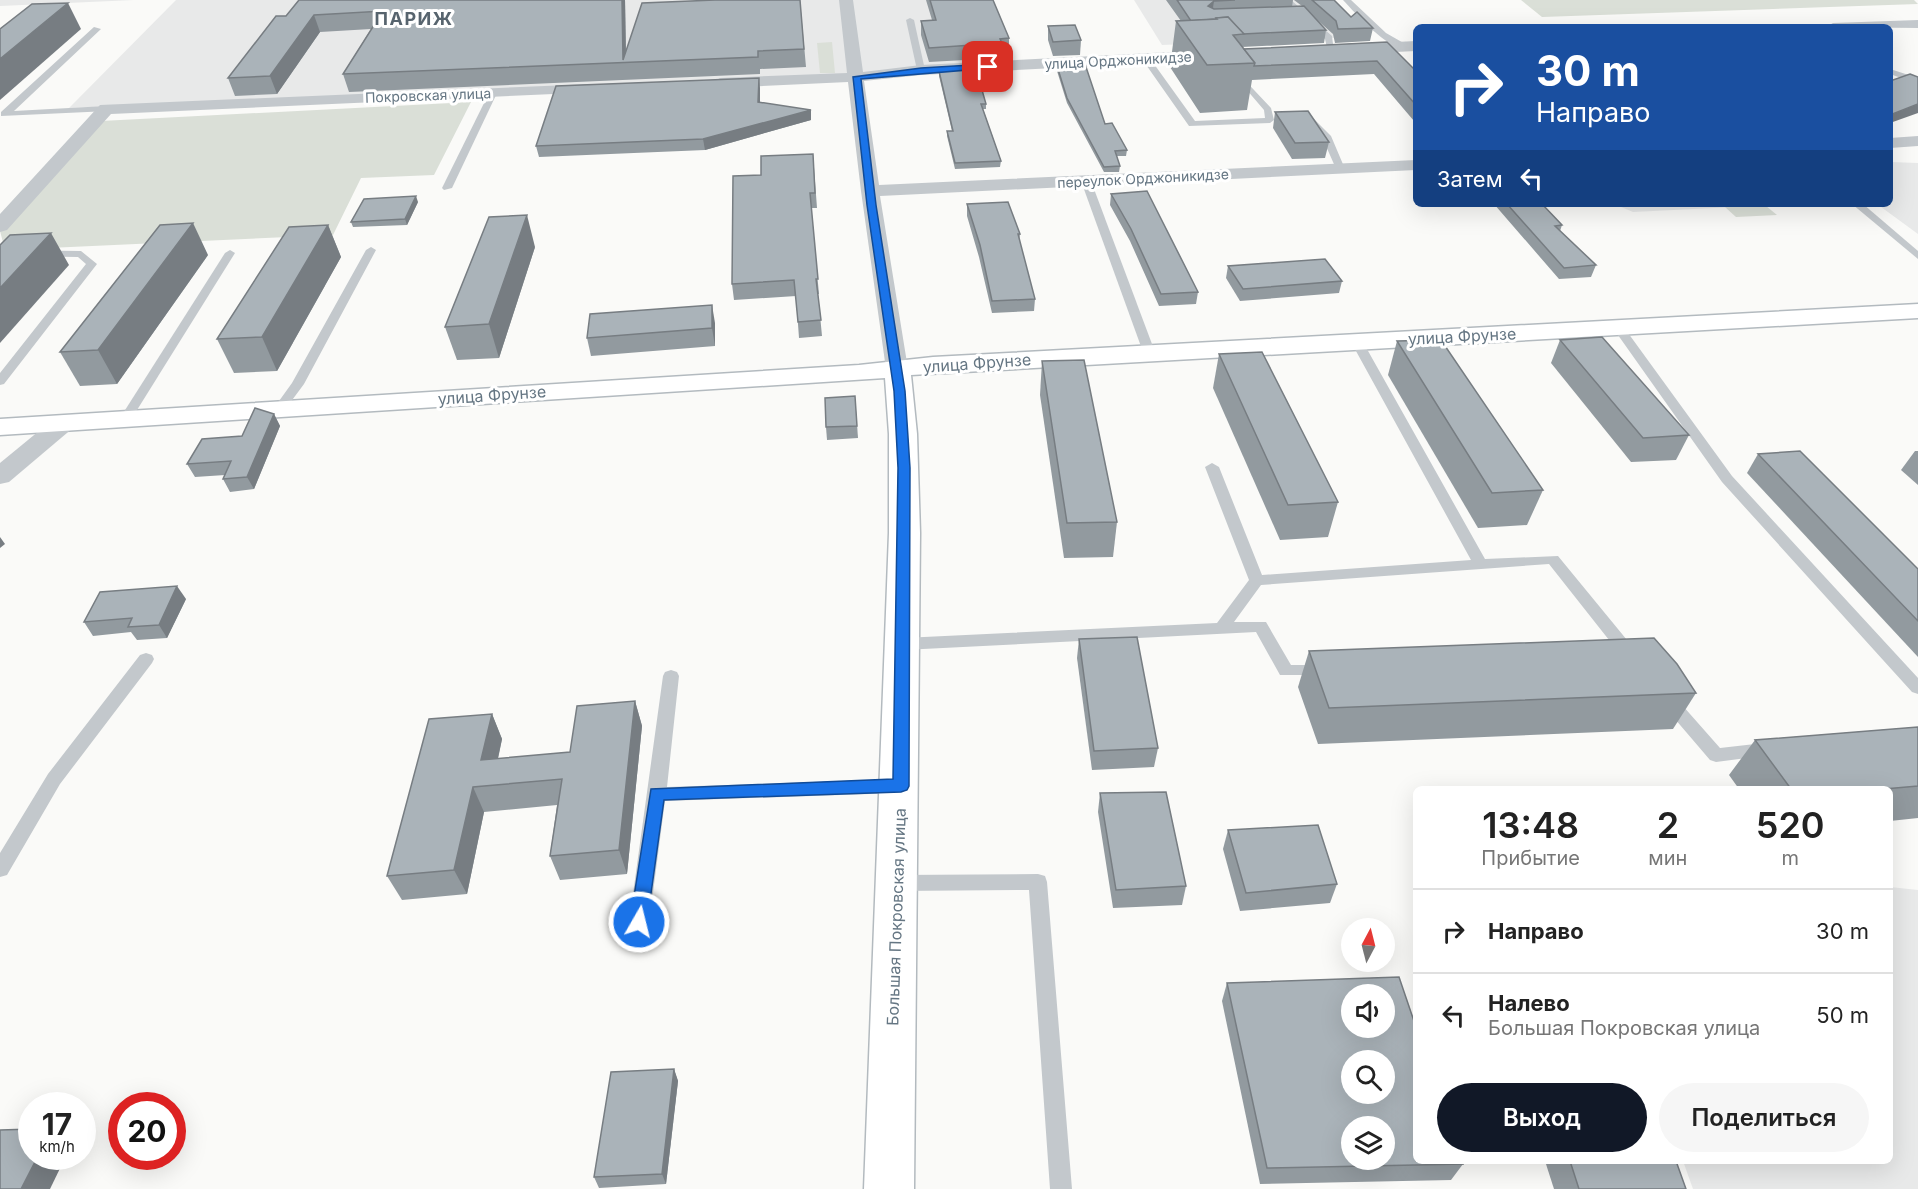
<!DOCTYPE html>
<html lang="ru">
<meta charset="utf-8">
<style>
body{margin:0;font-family:Inter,sans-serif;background:#f6f6f6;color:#222;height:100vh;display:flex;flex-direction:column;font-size:22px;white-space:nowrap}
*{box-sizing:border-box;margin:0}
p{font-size:20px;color:#767676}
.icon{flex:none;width:33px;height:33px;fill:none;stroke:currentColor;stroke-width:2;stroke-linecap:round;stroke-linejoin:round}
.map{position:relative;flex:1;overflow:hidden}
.sheet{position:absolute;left:1413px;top:786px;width:480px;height:378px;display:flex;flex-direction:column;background:#fff;border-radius:9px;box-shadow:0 6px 24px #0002}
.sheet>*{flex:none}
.banner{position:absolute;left:1413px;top:24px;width:480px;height:183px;border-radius:9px;box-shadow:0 6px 24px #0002;background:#1a4fa0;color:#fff;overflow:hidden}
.needle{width:39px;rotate:7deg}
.controls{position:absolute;left:1341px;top:918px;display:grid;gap:12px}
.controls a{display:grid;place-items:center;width:54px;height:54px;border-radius:50%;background:#fff;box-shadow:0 6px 24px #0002;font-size:30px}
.speed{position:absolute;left:18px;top:1092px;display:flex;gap:12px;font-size:30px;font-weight:700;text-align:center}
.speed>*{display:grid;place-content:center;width:78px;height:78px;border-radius:50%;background:#fff;box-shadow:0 6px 24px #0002;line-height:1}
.speed small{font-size:15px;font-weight:400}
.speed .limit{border:9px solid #d22;background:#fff;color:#111}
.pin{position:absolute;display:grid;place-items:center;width:51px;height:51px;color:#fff;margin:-26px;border-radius:12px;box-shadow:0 3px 9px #0006}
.me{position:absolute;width:66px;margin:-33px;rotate:8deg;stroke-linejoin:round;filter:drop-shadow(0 0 4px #0008)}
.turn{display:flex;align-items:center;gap:21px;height:126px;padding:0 24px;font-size:27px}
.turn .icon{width:78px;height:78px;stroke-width:2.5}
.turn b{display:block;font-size:42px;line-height:51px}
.then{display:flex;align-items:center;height:57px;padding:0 24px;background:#0003;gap:12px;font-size:22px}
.eta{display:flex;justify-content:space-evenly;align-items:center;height:102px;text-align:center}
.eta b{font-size:36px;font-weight:600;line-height:42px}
.button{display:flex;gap:12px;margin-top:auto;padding:12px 24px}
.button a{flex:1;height:69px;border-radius:36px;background:#111827;color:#fff;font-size:24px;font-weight:600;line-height:69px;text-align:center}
.button a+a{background:#f6f6f6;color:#222}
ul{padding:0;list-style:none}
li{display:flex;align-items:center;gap:18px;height:84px;padding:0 24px;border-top:2px solid #e0e0e0}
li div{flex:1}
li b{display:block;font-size:22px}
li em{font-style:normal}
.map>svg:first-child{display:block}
.built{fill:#e8e9e9}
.green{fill:#dadfd7}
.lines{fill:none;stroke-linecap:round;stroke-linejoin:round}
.secondary-casing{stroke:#b3babf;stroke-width:3}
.lane{fill:#c3c8cc;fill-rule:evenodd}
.street{fill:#c3c8cc;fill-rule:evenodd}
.secondary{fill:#fff;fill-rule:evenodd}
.wall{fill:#929a9f}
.shaded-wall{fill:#777d82}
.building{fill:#aab3b9;stroke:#777d82;stroke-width:1.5;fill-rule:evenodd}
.route{fill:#1a73e8;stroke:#114b97;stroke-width:1.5}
.labels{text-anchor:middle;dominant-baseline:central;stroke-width:6;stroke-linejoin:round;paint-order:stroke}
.far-street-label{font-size:14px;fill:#657683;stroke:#fff}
.street-label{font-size:16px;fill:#657683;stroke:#fff}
.far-district-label{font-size:18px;font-weight:bold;letter-spacing:1.5px;fill:#57646e;stroke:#fff}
</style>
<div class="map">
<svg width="1918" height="1189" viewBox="0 0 1918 1189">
<rect width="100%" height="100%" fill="#fafaf8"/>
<g class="built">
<polygon points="0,0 134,0 0,6"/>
<polygon points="176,0 991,0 1009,63 839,74 69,108"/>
<polygon points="1134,0 1324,0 1359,37 1162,45"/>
<polygon points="1890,162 1918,163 1918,234 1877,204 1890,204"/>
<polygon points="1614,204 1794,204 1633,212"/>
<polygon points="1890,887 1918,890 1918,1189 1693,1189 1683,1161 1890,1161"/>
</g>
<g class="green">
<polygon points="1521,0 1914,0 1918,4 1542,17"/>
<polygon points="832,42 835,73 820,73 817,43"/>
<polygon points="471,102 434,175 361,178 333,235 5,250 0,231 101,121"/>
<polygon points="1766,206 1777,215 1736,217 1725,207"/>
</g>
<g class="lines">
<g class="secondary-casing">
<polygon id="secondary" points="1918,304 1918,318 911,375 917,434 920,533 914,1189 864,1189 889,533 889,434 885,378 0,435 0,419 859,365 933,357"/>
</g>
<g class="lane">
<polygon points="1283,0 1291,0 1332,36 1334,52 1328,52 1325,39"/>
<path d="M 1343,0 L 1351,0 L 1386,33 L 1407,45 L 1407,49 C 1388,50 1356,14 1343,0 Z"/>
<polygon points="910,18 914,20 925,70 921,72 917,70 906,20"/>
<polygon points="94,27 101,29 14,111 106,106 110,109 109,111 1,116 1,112"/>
<polygon points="1146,57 1149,57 1195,121 1265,118 1264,110 1234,75 1238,73 1271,108 1274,120 1270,123 1189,126 1142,59"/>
<polygon points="1890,69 1918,78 1918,84 1890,74"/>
<polygon points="490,91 497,93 452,188 444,190 442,188"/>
<polygon points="1305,116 1311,116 1331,136 1345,169 1343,171 1337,171 1322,137 1305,120"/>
<polygon points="1083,179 1091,181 1155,352 1153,355 1149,356 1143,352 1081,181"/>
<polygon points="1852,204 1863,204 1918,251 1918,259"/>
<polygon points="371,247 376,250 304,384 284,411 276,411 274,408 292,383 366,250"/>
<polygon points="0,250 81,251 97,264 4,384 0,385 0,373 86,264 78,257 0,256"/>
<polygon points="230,250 235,253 132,418 130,421 122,421 120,418 225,253"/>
<polygon points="1619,325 1623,326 1732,476 1918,678 1918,694 1912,692 1722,482 1613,328"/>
<polygon points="1357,338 1363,342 1485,559 1558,556 1636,651 1638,655 1636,659 1624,659 1549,564 1261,585 1234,622 1266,622 1291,665 1329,665 1331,669 1329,673 1323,675 1280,675 1256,632 903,650 897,648 895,644 897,640 903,638 1217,623 1249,580 1205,467 1212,463 1219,467 1262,575 1471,560 1351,342"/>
<polygon points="146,653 152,655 154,659 152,663 60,784 7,875 0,877 0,853 48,774 140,655"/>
<polygon points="671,670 677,672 679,676 667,787 898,779 904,781 907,786 904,791 898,793 665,801 649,923 646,929 639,932 632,929 629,923 663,676 665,672"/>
<polygon points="1669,695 1675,697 1720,748 1764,743 1770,745 1773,750 1770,755 1716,762 1710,760 1663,705 1661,701 1663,697"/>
<polygon points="1038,874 1045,876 1047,882 1072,1189 1050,1189 1029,890 896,891 889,889 887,883 889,877 896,875"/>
</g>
<g class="street">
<polygon points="839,0 853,0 863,72 921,65 1210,50 1218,55 1210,60 921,75 864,81 879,185 1416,160 1416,170 880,196 908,369 905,374 897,376 889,374 886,369 861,191 848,82 720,88 712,83 720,78 847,73"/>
<polygon points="1918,20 1918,28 1826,27 1833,23"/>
<polygon points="1416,41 1416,51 1355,54 1347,49 1355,44"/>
<polygon points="593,84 601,89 599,92 111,114 7,230 0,232 0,214 100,105"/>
<polygon points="1918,136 1918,146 1890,148 1890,138"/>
<polygon points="65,415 74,417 77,422 74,427 9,482 0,484 0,463 56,417"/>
</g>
<use href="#secondary" class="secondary"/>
</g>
<g class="wall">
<polygon points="299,0 625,0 626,52 800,0 806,67 760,69 760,74 349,92 343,74 371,29 320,32 277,94 235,96 228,78 286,16"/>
<polygon points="926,0 993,0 1009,38 1009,53 1001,53 1001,58 929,62 921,35 921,21 932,20"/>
<polygon points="1166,0 1293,0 1292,7 1302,6 1294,0 1334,0 1351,17 1373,28 1370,41 1335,43 1333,34 1316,19 1326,30 1324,43 1242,47 1244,49 1387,42 1416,71 1416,121 1414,121 1374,74 1252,80 1247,110 1200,113 1170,67 1176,21 1181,21"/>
<polygon points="1048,26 1081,40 1080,55 1053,56 1048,40"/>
<polygon points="1057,66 1127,150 1126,156 1117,156 1120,166 1119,172 1104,172 1067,103 1057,71"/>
<polygon points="939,71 986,104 986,109 983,109 1001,161 1000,167 955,169 947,136 947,131 952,131 939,76"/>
<polygon points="760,88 760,103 811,110 811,120 705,150 539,157 536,146"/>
<polygon points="1275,112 1329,142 1325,158 1292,159 1273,128"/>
<polygon points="813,154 817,208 811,208 819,294 818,294 822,336 799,338 796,296 734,300 732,284 761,175"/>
<polygon points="1111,194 1198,292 1196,304 1159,306 1130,241 1110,205"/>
<polygon points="418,202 407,225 353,227 351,222"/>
<polygon points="967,204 1020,234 1019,241 1035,299 1034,311 992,313 979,257 967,216"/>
<polygon points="1494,204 1542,204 1562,225 1560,231 1596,265 1591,277 1559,279"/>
<polygon points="328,225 341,257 277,371 234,373 217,339"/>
<polygon points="535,247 499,358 457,360 445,327"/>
<polygon points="208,255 117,384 80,386 60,352"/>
<polygon points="1228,266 1342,281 1339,293 1240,301 1226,278"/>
<polygon points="715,323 715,346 591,356 587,338"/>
<polygon points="1560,340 1689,435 1676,460 1631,462 1551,363"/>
<polygon points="1397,341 1543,490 1527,525 1478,528 1388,375"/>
<polygon points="1219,354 1338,502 1328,537 1280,540 1213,388"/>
<polygon points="1042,361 1117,522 1113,557 1064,558 1040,395"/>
<polygon points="855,396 858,438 827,440 826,427"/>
<polygon points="274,414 280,426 254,489 230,492 223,479 225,475 195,477 187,464 242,436"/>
<polygon points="1915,451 1918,451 1918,485 1901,470"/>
<polygon points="1758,454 1918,569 1918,657 1747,473"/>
<polygon points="186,599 167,638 137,640 131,632 93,636 84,622"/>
<polygon points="1079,639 1158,748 1154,767 1092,770 1077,658"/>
<polygon points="1309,651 1696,693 1673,729 1318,744 1298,687"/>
<polygon points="635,701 642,726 627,874 560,880 550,856 557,805 484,812 467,894 402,900 387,876 492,714 502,739 498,759 570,752"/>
<polygon points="1918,727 1918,818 1890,821 1890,789 1739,789 1729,775 1755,740"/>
<polygon points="1100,793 1186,886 1182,905 1113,908 1098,812"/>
<polygon points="1228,830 1337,884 1330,903 1240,911 1223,849"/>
<polygon points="1227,983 1463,1164 1451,1180 1260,1184 1222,1001"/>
<polygon points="674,1069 678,1081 666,1184 599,1188 594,1177"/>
<polygon points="1545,1161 1676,1161 1686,1189 1554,1189"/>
</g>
<g class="shaded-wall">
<polygon points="622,0 625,0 626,62 623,62"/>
<polygon points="1214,1 1212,14 1208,6"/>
<polygon points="68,3 81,29 0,100 0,59"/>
<polygon points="314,15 320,32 277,94 270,76"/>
<polygon points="759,78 760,88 760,113 758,102"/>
<polygon points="1918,104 1918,113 1890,123 1890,115"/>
<polygon points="811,110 811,120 705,150 703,139"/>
<polygon points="416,196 418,202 407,225 405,219"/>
<polygon points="527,215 535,247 499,358 489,324"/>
<polygon points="193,223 208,255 117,384 98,350"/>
<polygon points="328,225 341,257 277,371 262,337"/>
<polygon points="51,233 69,265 0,343 0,288"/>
<polygon points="712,305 715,323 715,346 712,328"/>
<polygon points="274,414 280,426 254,489 247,477"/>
<polygon points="0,537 5,544 0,548"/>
<polygon points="177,586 186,599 167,638 159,625"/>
<polygon points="635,701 642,726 627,874 619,850"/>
<polygon points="492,714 502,739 492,785 481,760"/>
<polygon points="473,787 484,812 467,894 454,870"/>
<polygon points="674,1069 678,1081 666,1184 662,1174"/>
<polygon points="38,1156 66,1156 50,1189 21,1189"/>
</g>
<g class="building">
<polygon points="299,0 622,0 623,60 642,3 715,0 800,0 804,49 758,51 758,57 343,74 383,11 314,15 270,76 228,78 276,16 286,16"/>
<polygon points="930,0 993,0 1009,38 1000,39 1002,43 929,48 921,21 936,20"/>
<polygon points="1177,0 1235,0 1214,1 1208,6 1214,9 1304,6 1326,30 1243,34 1228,17 1216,18 1216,19 1191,21"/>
<polygon points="1312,0 1334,0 1351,17 1357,12 1373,28 1338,29 1336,21"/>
<polygon points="68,3 0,59 0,29 32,4"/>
<polygon points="1228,17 1244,34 1233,35 1255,63 1207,65 1176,21 1217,19 1216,18"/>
<polygon points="1075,25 1081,40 1053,42 1048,26"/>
<polygon points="1387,42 1416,71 1416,105 1377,61 1254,66 1255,63 1244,49"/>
<polygon points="1085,64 1105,124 1112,123 1127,150 1115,151 1120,166 1104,167 1067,98 1057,66"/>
<polygon points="976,69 986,104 981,104 1001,161 955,163 947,131 953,131 939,71"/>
<polygon points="1910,74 1918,77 1918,104 1890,115 1890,81"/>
<polygon points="759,78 758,102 811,110 703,139 536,146 556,86"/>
<polygon points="1308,111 1329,142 1295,143 1275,112"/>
<polygon points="813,154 815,193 810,193 818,279 816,279 821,320 798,322 794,280 732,284 733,176 761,175 761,156"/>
<polygon points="1147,191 1198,292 1161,294 1131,229 1111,194"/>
<polygon points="416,196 405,219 351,222 364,199"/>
<polygon points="1008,202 1020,234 1018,234 1035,299 992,301 980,245 967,204"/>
<polygon points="1507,204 1542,204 1562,225 1555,226 1596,265 1564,268"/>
<polygon points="527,215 489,324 445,327 489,217"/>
<polygon points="193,223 98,350 60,352 160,225"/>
<polygon points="328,225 262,337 217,339 289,227"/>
<polygon points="51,233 0,288 0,245 10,235"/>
<polygon points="1325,259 1342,281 1243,289 1228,266"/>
<polygon points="712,305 712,328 587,338 590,314"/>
<polygon points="1602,337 1689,435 1643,438 1560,340"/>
<polygon points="1441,340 1543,490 1492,493 1397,341"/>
<polygon points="1262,352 1338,502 1288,505 1219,354"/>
<polygon points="1084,360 1117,522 1067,523 1042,361"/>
<polygon points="855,396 857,426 826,427 825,398"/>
<polygon points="255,408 274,414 247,477 223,479 231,461 187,464 202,439 242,436"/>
<polygon points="1800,451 1918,569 1918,621 1758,454"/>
<polygon points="177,586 159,625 128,627 132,618 84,622 100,592"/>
<polygon points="1137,637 1158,748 1094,751 1079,639"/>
<polygon points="1654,638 1677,664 1696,693 1329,708 1309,651"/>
<polygon points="635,701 619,850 550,856 562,779 473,787 454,870 387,876 429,719 492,714 481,760 570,752 577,706"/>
<polygon points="1918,727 1918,786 1884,789 1791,789 1755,740"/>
<polygon points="1166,792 1186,886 1116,890 1100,793"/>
<polygon points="1318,825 1337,884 1246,893 1228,830"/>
<path d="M 1399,977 L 1416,1027 L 1416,1161 L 1462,1161 L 1463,1164 L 1267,1168 L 1227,983 ZM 1352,994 L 1384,994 L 1384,1028 L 1352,1028 ZM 1352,1060 L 1384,1060 L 1384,1094 L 1352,1094 ZM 1352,1126 L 1384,1126 L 1384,1160 L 1352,1160 Z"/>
<polygon points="674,1069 662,1174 594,1177 611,1072"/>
<polygon points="32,1129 32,1156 38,1156 21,1189 0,1189 0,1130"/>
<polygon points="1570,1161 1676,1161 1686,1189 1579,1189"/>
</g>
<polygon class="route" points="988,64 991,68 861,79 876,205 905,391 910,468 909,786 907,790 901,792 664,800 647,922 645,928 639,930 633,928 630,922 651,789 893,779 898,468 894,391 867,205 853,77 921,68"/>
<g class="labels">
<g class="far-street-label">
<text transform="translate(1118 60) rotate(-3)">улица Орджоникидзе</text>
<text transform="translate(428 95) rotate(-2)">Покровская улица</text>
<text transform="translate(1143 178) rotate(-3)">переулок Орджоникидзе</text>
</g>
<g class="street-label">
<text transform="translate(1462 336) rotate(-3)">улица Фрунзе</text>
<text transform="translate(977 363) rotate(-4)">улица Фрунзе</text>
<text transform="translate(492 395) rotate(-4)">улица Фрунзе</text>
<text transform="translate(896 917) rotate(-88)">Большая Покровская улица</text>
</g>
<g class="far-district-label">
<text x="414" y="18">ПАРИЖ</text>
</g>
</g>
</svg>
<div class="controls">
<a><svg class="needle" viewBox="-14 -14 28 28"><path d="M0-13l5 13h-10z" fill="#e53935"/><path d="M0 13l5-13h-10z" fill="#767676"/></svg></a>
<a><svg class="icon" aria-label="sound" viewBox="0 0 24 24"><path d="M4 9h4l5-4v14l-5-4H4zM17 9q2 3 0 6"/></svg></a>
<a><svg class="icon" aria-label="search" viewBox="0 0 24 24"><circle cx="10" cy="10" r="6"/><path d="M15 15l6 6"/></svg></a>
<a><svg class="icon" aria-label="layers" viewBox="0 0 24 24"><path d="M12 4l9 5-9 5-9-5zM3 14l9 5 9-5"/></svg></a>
</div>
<div class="speed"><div>17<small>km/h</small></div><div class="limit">20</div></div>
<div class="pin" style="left:988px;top:67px;background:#d93025"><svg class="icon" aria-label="arrive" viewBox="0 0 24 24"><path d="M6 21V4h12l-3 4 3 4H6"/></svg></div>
<svg class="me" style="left:639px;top:922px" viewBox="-20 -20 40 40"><circle r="17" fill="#1a73e8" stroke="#fff" stroke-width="3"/><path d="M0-11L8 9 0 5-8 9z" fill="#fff"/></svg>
<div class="banner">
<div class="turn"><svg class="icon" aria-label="right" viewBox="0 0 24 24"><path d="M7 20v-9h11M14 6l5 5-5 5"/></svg><div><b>30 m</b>Направо</div></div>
<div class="then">Затем<svg class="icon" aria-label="left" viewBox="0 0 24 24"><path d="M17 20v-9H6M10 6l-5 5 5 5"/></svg></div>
</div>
<section class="sheet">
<div class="eta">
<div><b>13:48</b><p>Прибытие</p></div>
<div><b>2</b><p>мин</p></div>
<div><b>520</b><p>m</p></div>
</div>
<ul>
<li><svg class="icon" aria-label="right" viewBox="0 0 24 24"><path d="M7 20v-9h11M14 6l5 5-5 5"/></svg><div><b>Направо</b></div><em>30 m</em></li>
<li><svg class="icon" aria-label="left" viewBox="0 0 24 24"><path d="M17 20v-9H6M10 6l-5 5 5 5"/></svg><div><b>Налево</b><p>Большая Покровская улица</p></div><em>50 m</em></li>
</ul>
<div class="button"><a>Выход</a><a>Поделиться</a></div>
</section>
</div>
